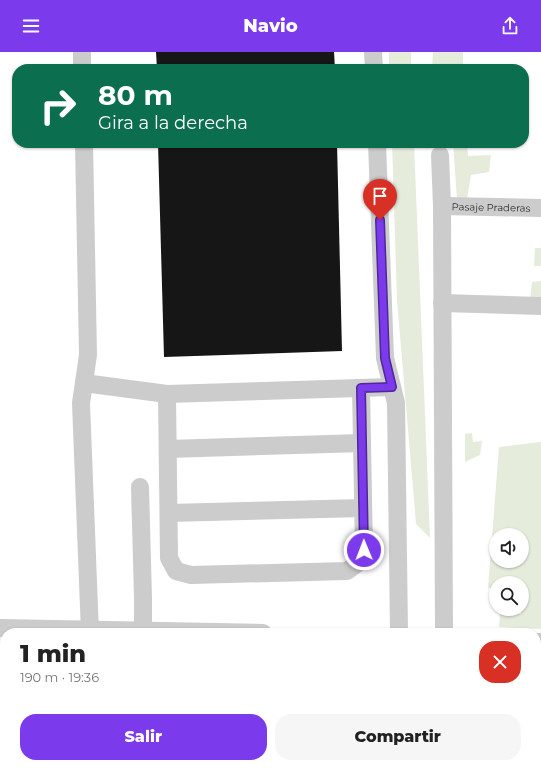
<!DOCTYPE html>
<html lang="es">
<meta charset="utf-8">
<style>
body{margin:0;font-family:Montserrat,sans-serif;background:#f6f6f6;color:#222;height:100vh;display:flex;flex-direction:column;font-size:15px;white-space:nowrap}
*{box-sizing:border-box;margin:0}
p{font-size:13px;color:#767676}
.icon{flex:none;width:22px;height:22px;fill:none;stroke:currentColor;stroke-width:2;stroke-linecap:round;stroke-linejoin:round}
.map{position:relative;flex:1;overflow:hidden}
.side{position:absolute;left:0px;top:576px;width:541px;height:140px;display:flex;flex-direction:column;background:#fff;border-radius:16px 16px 0 0;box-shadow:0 1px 3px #0004}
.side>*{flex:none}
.guide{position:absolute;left:12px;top:12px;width:517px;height:84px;border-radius:16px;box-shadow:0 1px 3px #0004;background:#0b6e4f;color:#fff;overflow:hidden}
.tools{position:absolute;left:489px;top:476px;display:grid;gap:8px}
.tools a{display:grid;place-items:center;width:40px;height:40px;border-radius:50%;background:#fff;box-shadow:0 1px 3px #0004;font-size:20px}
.pin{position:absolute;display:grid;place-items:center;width:34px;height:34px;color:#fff;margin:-41px -17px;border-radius:50% 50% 50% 0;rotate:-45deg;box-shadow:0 0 4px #0007}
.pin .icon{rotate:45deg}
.me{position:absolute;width:44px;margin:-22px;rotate:359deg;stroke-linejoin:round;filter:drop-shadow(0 0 3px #0008)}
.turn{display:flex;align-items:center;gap:14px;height:84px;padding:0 20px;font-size:18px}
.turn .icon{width:52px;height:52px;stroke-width:2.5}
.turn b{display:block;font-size:28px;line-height:34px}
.round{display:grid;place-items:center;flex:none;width:42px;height:42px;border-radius:16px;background:#f6f6f6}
.summary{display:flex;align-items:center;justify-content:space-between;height:68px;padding:0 20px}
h1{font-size:24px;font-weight:800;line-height:30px}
.primary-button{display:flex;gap:8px;margin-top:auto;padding:8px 20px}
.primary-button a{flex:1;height:46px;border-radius:16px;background:#7c3aed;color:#fff;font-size:16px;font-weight:800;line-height:46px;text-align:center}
.primary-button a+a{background:#f6f6f6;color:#222}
header{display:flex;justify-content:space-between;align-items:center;height:52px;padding:0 20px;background:#7c3aed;color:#fff;font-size:18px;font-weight:800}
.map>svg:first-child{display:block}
.green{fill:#e5ecdc;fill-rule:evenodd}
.building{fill:#161616}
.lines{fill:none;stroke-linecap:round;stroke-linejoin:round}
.minor{stroke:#ccc;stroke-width:18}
.route-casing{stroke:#51269a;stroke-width:10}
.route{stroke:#7c3aed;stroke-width:7}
.labels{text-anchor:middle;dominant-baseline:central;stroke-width:4;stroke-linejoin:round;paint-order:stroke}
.street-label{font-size:10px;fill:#2f2f2f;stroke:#fff}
</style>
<header><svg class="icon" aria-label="menu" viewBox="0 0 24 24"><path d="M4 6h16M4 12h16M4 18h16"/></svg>Navio<svg class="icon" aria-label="share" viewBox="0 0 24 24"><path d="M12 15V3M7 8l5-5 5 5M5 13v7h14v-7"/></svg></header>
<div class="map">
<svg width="541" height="716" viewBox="0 0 541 716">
<rect width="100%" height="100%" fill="#fff"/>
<g class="green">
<rect x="389" y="0" width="22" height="17"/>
<polygon points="433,0 463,0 463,17 432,17"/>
<polygon points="392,91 414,91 430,486 416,472 397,248"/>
<polygon points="453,91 467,91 468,104 491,103 489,120 471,123 467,147 457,147"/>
<polygon points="535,196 541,196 541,214 534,214"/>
<polygon points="541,229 541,247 530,247 532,230"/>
<polygon points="472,381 473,390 482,389 480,403 465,410 465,382"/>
<path d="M 541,390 L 541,577 L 499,575 L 500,562 L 521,562 L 524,542 L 522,541 L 522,531 L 496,531 L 496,537 L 488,536 L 499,395 ZM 496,483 L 522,483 L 522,509 L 496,509 Z"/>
</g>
<g class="building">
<polygon points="156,0 334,0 335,17 157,17"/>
<polygon points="158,91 337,91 342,299 164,305"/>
</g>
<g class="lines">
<g class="minor">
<polyline points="82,0 82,17"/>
<polyline points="373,0 374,17"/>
<polyline points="84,91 88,303 81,351 90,581"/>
<polyline points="377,91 385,306 396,351 399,581"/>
<polyline points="440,103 442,154 444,581"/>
<path id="s1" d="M 442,154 L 541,156"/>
<polyline points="442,251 541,254"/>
<polyline points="84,331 167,342 392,335"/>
<polyline points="167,342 169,506 176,519 191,523 347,519 358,511 364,498 361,336"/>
<polyline points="168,397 362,391"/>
<polyline points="140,435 143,546 143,578"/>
<polyline points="169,461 363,456"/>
<polyline points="0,576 263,581"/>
<polyline points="536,590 541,590"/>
<polyline points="0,600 5,600"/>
<polyline points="536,611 541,611"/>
<polyline points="530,716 530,711"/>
</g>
</g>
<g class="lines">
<g class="route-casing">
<polyline id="route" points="364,498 361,336 392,335 385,306 380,168"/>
</g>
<use href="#route" class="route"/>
</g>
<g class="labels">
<g class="street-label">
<text stroke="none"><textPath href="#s1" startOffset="49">Pasaje Praderas</textPath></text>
</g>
</g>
</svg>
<div class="tools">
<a><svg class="icon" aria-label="sound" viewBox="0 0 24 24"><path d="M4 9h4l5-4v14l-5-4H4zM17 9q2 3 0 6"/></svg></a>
<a><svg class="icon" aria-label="search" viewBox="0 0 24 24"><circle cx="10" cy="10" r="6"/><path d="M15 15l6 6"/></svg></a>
</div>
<div class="pin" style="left:380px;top:168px;background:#d93025"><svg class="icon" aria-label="arrive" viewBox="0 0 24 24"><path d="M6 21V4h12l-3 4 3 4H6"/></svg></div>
<svg class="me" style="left:364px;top:498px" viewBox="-20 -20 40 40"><circle r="17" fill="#7c3aed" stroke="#fff" stroke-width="3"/><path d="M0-11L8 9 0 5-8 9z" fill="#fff"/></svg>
<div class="guide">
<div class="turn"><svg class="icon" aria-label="right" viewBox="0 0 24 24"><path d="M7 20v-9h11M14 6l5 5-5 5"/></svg><div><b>80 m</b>Gira a la derecha</div></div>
</div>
<section class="side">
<div class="summary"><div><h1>1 min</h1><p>190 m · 19:36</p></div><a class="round" style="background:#d93025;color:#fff"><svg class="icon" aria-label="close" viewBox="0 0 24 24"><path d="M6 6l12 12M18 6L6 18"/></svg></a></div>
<div class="primary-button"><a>Salir</a><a>Compartir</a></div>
</section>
</div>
